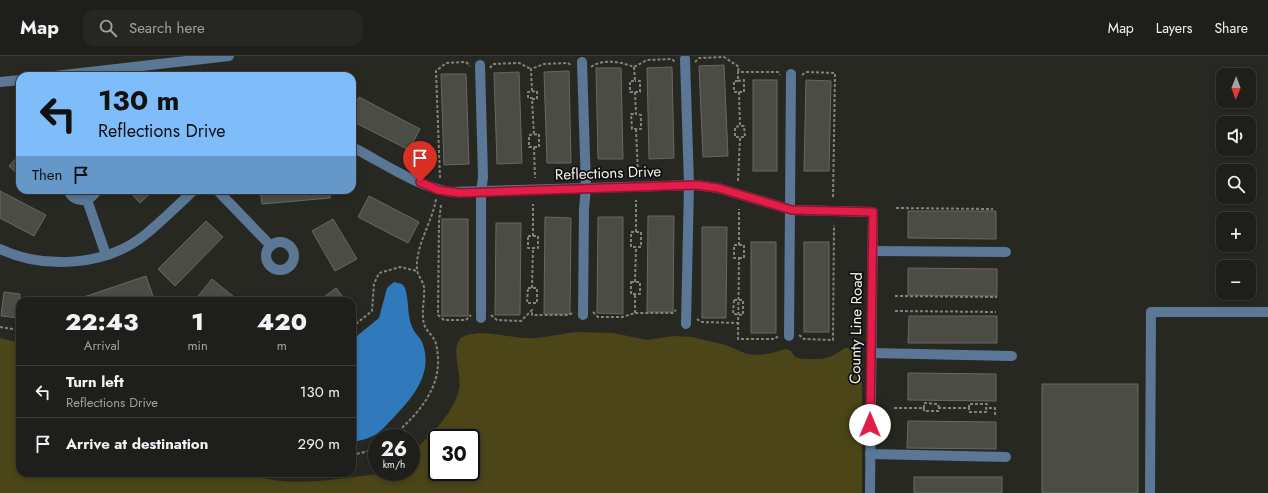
<!DOCTYPE html>
<meta charset="utf-8">
<style>
body{margin:0;font-family:Jost,sans-serif;background:#262723;color:#f1f3f6;height:100vh;display:flex;flex-direction:column;font-size:15px;white-space:nowrap}
*{box-sizing:border-box;margin:0}
p{font-size:13px;color:#a1a2a2}
.icon{flex:none;width:22px;height:22px;fill:none;stroke:currentColor;stroke-width:2;stroke-linecap:round;stroke-linejoin:round}
.map{position:relative;flex:1;overflow:hidden}
.sheet{position:absolute;left:16px;top:241px;width:340px;height:180px;display:flex;flex-direction:column;background:#1e1e1a;border-radius:12px;box-shadow:0 2px 6px #0003,0 0 0 1px #3c3c39}
.sheet>*{flex:none}
.hud{position:absolute;left:16px;top:16px;width:340px;height:122px;border-radius:12px;box-shadow:0 2px 6px #0003,0 0 0 1px #3c3c39;background:#7fbdfa;color:#111;overflow:hidden}
.needle{width:26px;rotate:181deg}
.tools{position:absolute;left:1216px;top:12px;display:grid;gap:8px}
.tools a{display:grid;place-items:center;width:40px;height:40px;border-radius:8px;background:#1e1e1a;box-shadow:0 2px 6px #0003,0 0 0 1px #3c3c39;font-size:20px}
.speed{position:absolute;left:368px;top:373px;display:flex;gap:8px;font-size:20px;font-weight:700;text-align:center}
.speed>*{display:grid;place-content:center;width:52px;height:52px;border-radius:50%;background:#1e1e1a;box-shadow:0 2px 6px #0003,0 0 0 1px #3c3c39;line-height:1}
.speed small{font-size:10px;font-weight:400}
.speed .limit{border:2px solid #111;border-radius:6px;background:#fff;color:#111}
.pin{position:absolute;display:grid;place-items:center;width:34px;height:34px;color:#fff;margin:-41px -17px;border-radius:50% 50% 50% 0;rotate:-45deg;box-shadow:0 0 4px #0007}
.pin .icon{rotate:45deg}
.me{position:absolute;width:44px;margin:-22px;rotate:0deg;stroke-linejoin:round;filter:drop-shadow(0 0 3px #0008)}
.turn{display:flex;align-items:center;gap:14px;height:84px;padding:0 16px;font-size:18px}
.turn .icon{width:52px;height:52px;stroke-width:2.5}
.turn b{display:block;font-size:28px;line-height:34px}
.then{display:flex;align-items:center;height:38px;padding:0 16px;background:#0003;gap:8px;font-size:15px}
.eta{display:flex;justify-content:space-evenly;align-items:center;height:68px;text-align:center}
.eta b{font-size:24px;font-weight:800;line-height:28px}
ul{padding:0;list-style:none}
li{display:flex;align-items:center;gap:12px;height:52px;padding:0 16px;border-top:1px solid #3c3c39}
li div{flex:1}
li b{display:block;font-size:15px}
li em{font-style:normal}
header{display:flex;align-items:center;gap:24px;box-sizing:border-box;height:56px;padding:0 20px;background:#1e1e1a;border-bottom:1px solid #3c3c39}
header strong{font-size:19px}
nav{display:flex;gap:22px;margin-inline-start:auto;font-size:14px}
.search{width:280px;height:36px;background:#262723;display:flex;align-items:center;gap:10px;box-sizing:border-box;padding:0 14px;border-radius:12px;color:#a1a2a2;font-size:15px}
.map>svg:first-child{display:block}
.green{fill:#4b4517;fill-rule:evenodd}
.water{fill:#307abc}
.building{fill:#4c4c46;stroke:#696862}
.lines{fill:none;stroke-linecap:round;stroke-linejoin:round}
.path{stroke:#83837e;stroke-width:2;stroke-dasharray:3 2;stroke-linecap:butt}
.minor{stroke:#5a7795;stroke-width:10}
.route-casing{stroke:#92132f;stroke-width:10}
.route{stroke:#e11d48;stroke-width:7}
.labels{text-anchor:middle;dominant-baseline:central;stroke-width:3.5;stroke-linejoin:round;paint-order:stroke}
.street-label{font-size:15px;fill:#f5f4f1;stroke:#11100e}
</style>
<header>
<strong>Map</strong>
<div class="search"><svg class="icon" aria-label="search" viewBox="0 0 24 24"><circle cx="10" cy="10" r="6"/><path d="M15 15l6 6"/></svg>Search here</div>
<nav><a>Map</a><a>Layers</a><a>Share</a></nav>
</header>
<div class="map">
<svg width="1268" height="437" viewBox="0 0 1268 437">
<rect width="100%" height="100%" fill="#282822"/>
<path class="green" d="M 576,276 L 613,277 L 647,284 L 673,280 L 692,281 L 726,289 L 747,298 L 758,299 L 772,297 L 785,293 L 790,294 L 795,301 L 802,303 L 822,303 L 832,300 L 845,292 L 862,292 L 862,437 L 0,437 L 0,282 L 20,287 L 20,417 L 247,417 C 295,437 360,416 411,416 L 411,399 C 428,380 454,359 459,333 C 463,318 446,284 467,279 C 485,274 506,281 524,282 C 541,283 559,278 576,276 ZM 437,382 L 471,382 L 471,416 L 437,416 Z"/>
<path class="water" d="M 394,226 L 402,228 L 405,232 C 409,244 407,256 411,268 C 413,276 419,280 422,286 C 434,316 414,340 395,360 C 379,377 376,382 352,386 L 352,284 L 379,262 L 387,232 Z"/>
<g class="building">
<polygon points="724,9 728,100 703,101 699,10"/>
<polygon points="672,11 674,102 649,103 647,12"/>
<polygon points="596,12 621,12 623,103 598,103"/>
<polygon points="569,15 571,107 547,107 544,16"/>
<polygon points="519,16 522,107 497,108 494,17"/>
<polygon points="441,18 466,18 469,108 444,109"/>
<rect x="753" y="24" width="24" height="91"/>
<polygon points="806,24 831,25 829,115 804,115"/>
<polygon points="359,41 420,73 409,94 352,65 352,55"/>
<polygon points="20,98 20,120 9,110"/>
<polygon points="128,134 154,134 140,147"/>
<polygon points="260,134 330,134 330,142 262,148"/>
<polygon points="0,135 46,159 34,180 0,162"/>
<polygon points="369,140 419,166 408,187 358,161"/>
<polygon points="908,155 996,155 996,183 908,182"/>
<polygon points="648,160 674,160 673,256 647,256"/>
<polygon points="545,161 571,162 570,258 544,258"/>
<polygon points="598,161 623,161 623,258 597,257"/>
<polygon points="333,163 357,203 335,215 312,175"/>
<rect x="442" y="163" width="26" height="97"/>
<polygon points="206,165 223,181 175,230 158,213"/>
<polygon points="496,167 521,167 520,259 495,259"/>
<polygon points="702,171 727,171 726,262 702,262"/>
<rect x="751" y="186" width="25" height="91"/>
<rect x="804" y="186" width="25" height="90"/>
<polygon points="908,212 997,213 997,240 908,239"/>
<polygon points="146,220 154,243 149,245 78,245 78,243"/>
<polygon points="212,223 239,245 194,245"/>
<polygon points="336,232 346,245 319,245"/>
<polygon points="4,236 20,238 20,262 1,260"/>
<polygon points="909,260 997,260 997,287 908,287"/>
<polygon points="908,317 996,318 996,345 908,344"/>
<rect x="1042" y="328" width="96" height="109"/>
<polygon points="908,365 996,366 996,393 907,392"/>
<rect x="914" y="421" width="88" height="16"/>
</g>
<g class="lines">
<g class="path">
<polyline points="695,6 699,2 724,1 739,11 738,16"/>
<path d="M 591,11 C 604,2 621,6 634,11 L 647,4 L 672,3 L 675,6"/>
<polyline points="634,11 635,25 630,25 630,36 640,36 640,25 635,25"/>
<polyline points="490,12 493,8 519,7 531,13"/>
<polyline points="802,19 806,16 835,17 833,143"/>
<polyline points="738,25 744,24 744,36 734,36 734,25 738,25 738,16 778,16 780,19"/>
<polyline points="532,35 531,13 544,8 568,7 572,10"/>
<polyline points="635,36 636,58 641,59 641,73 632,73 631,58 636,58"/>
<polyline points="739,36 740,70 735,71 735,81 745,81 744,70 740,70"/>
<polyline points="532,43 537,43 537,35 528,36 528,42 532,42 532,43 534,79"/>
<polyline points="636,73 638,118"/>
<polyline points="534,91 539,91 539,78 529,79 529,91 534,91 535,122"/>
<polyline points="440,122 436,15 446,7 466,6 470,10"/>
<polyline points="738,125 740,82"/>
<polyline points="441,149 439,165 438,259 444,264 466,264 471,259"/>
<polyline points="896,152 993,153"/>
<rect x="631" y="176" width="10" height="15"/>
<polyline points="636,176 636,144"/>
<rect x="528" y="180" width="10" height="12"/>
<polyline points="533,180 533,148"/>
<polyline points="739,189 739,153"/>
<polyline points="739,202 744,202 744,189 734,189 734,202 739,202 738,283 775,283 779,279"/>
<rect x="631" y="226" width="9" height="12"/>
<polyline points="635,226 636,191"/>
<polygon points="528,232 537,232 537,247 527,247"/>
<polyline points="532,232 533,192"/>
<polyline points="895,240 997,241"/>
<polygon points="734,244 743,244 743,259 733,258"/>
<polyline points="895,255 996,256"/>
<polyline points="593,256 598,261 622,261 635,257 673,257 676,254"/>
<polyline points="635,257 635,238"/>
<polyline points="491,259 497,264 521,265 532,254 532,259 569,259 574,256"/>
<polyline points="697,263 701,266 738,267"/>
<polyline points="0,271 20,274"/>
<polyline points="352,271 372,255 374,228 379,217 400,211 417,215"/>
<polyline points="799,279 804,283 833,284 834,169"/>
<polyline points="894,352 924,352 924,355 939,355 939,352 969,352 969,356 987,356 986,352 995,352 995,361"/>
<polyline points="924,352 924,347 938,348 939,352"/>
<polyline points="969,352 969,348 987,348 986,352"/>
<path d="M 391,382 C 419,357 446,329 436,288 C 434,280 426,275 424,268 C 421,256 425,243 424,231 C 423,225 418,220 417,214 C 415,190 432,167 436,143"/>
<polyline points="352,399 377,393"/>
</g>
<g class="minor">
<polyline points="685,3 689,129 686,268"/>
<polyline points="582,6 586,132 584,153 583,259"/>
<polyline points="480,9 483,121 481,137 481,262"/>
<polyline points="55,20 229,0"/>
<polyline points="0,26 20,24"/>
<path d="M 352,91 C 382,106 417,131 451,136 L 696,129 L 718,132 L 792,154 L 873,156 L 870,437"/>
<path d="M 68,134 C 74,148 91,147 97,134"/>
<polyline points="217,134 271,190"/>
<polyline points="87,144 106,199"/>
<circle cx="280" cy="200" r="14"/>
<path d="M 0,193 C 45,214 107,210 146,178 C 163,164 178,149 194,134"/>
<polyline points="873,195 1006,196"/>
<polyline points="789,280 791,18"/>
<polyline points="871,297 1012,300"/>
<polyline points="870,398 1006,401"/>
<polyline points="1150,437 1151,256 1268,256"/>
</g>
</g>
<g class="lines">
<g class="route-casing">
<polyline id="route" points="420,126 438,134 460,137 696,129 718,132 792,154 873,156 870,369"/>
</g>
<use href="#route" class="route"/>
</g>
<g class="labels">
<g class="street-label">
<text transform="translate(608 117) rotate(-2)">Reflections Drive</text>
<text transform="translate(856 272) rotate(-89)">County Line Road</text>
</g>
</g>
</svg>
<div class="tools">
<a><svg class="needle" viewBox="-14 -14 28 28"><path d="M0-13l5 13h-10z" fill="#e53935"/><path d="M0 13l5-13h-10z" fill="#a1a2a2"/></svg></a>
<a><svg class="icon" aria-label="sound" viewBox="0 0 24 24"><path d="M4 9h4l5-4v14l-5-4H4zM17 9q2 3 0 6"/></svg></a>
<a><svg class="icon" aria-label="search" viewBox="0 0 24 24"><circle cx="10" cy="10" r="6"/><path d="M15 15l6 6"/></svg></a>
<a>+</a>
<a>−</a>
</div>
<div class="speed"><div>26<small>km/h</small></div><div class="limit">30</div></div>
<div class="pin" style="left:420px;top:126px;background:#d93025"><svg class="icon" aria-label="arrive" viewBox="0 0 24 24"><path d="M6 21V4h12l-3 4 3 4H6"/></svg></div>
<svg class="me" style="left:870px;top:369px" viewBox="-20 -20 40 40"><circle r="19" fill="#fff"/><path d="M0-13L10 11 0 6-10 11z" fill="#e11d48"/></svg>
<div class="hud">
<div class="turn"><svg class="icon" aria-label="left" viewBox="0 0 24 24"><path d="M17 20v-9H6M10 6l-5 5 5 5"/></svg><div><b>130 m</b>Reflections Drive</div></div>
<div class="then">Then<svg class="icon" aria-label="arrive" viewBox="0 0 24 24"><path d="M6 21V4h12l-3 4 3 4H6"/></svg></div>
</div>
<section class="sheet">
<div class="eta">
<div><b>22:43</b><p>Arrival</p></div>
<div><b>1</b><p>min</p></div>
<div><b>420</b><p>m</p></div>
</div>
<ul>
<li><svg class="icon" aria-label="left" viewBox="0 0 24 24"><path d="M17 20v-9H6M10 6l-5 5 5 5"/></svg><div><b>Turn left</b><p>Reflections Drive</p></div><em>130 m</em></li>
<li><svg class="icon" aria-label="arrive" viewBox="0 0 24 24"><path d="M6 21V4h12l-3 4 3 4H6"/></svg><div><b>Arrive at destination</b></div><em>290 m</em></li>
</ul>
</section>
</div>
